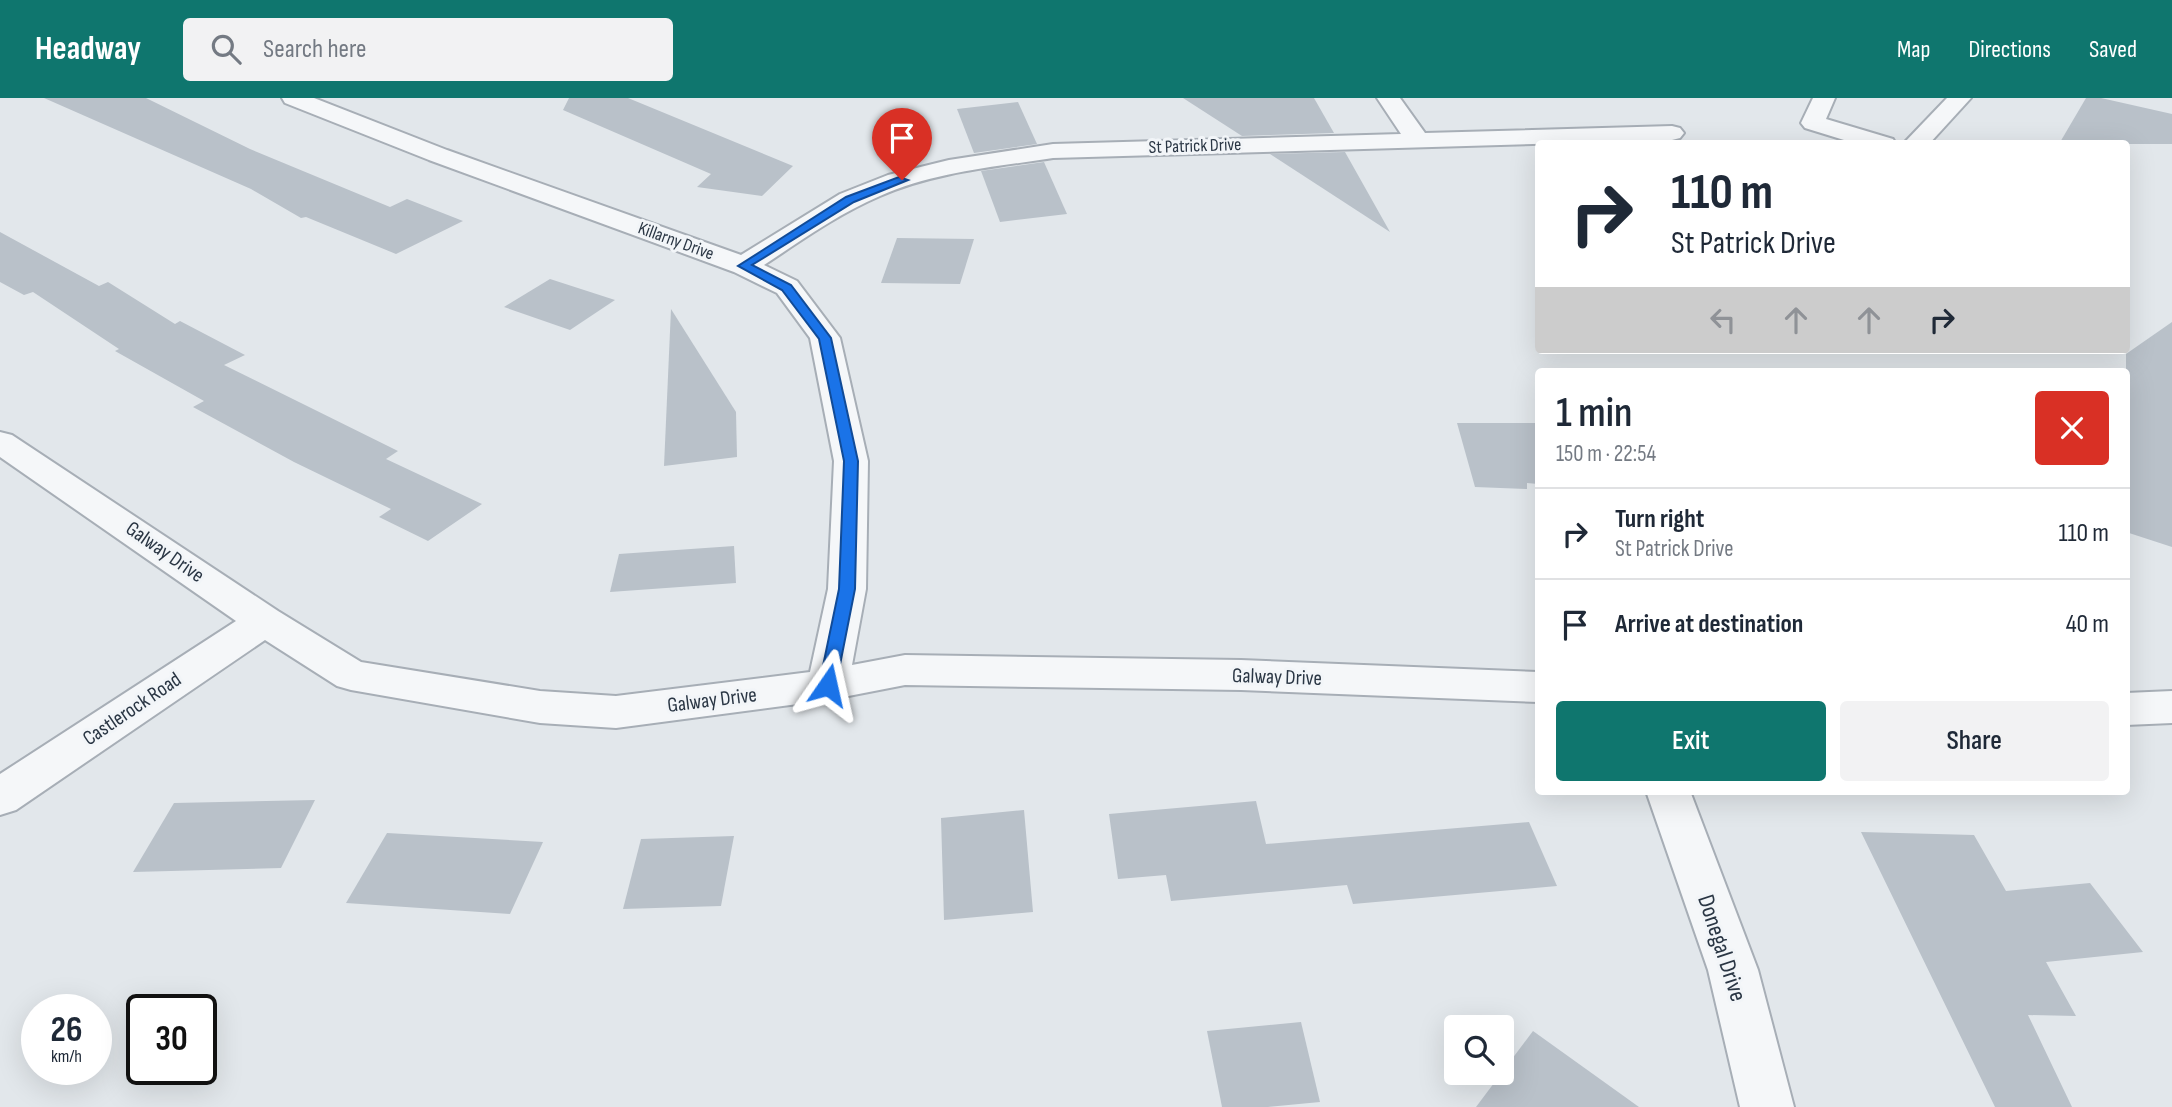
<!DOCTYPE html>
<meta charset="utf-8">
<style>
body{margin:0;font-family:"Sofia Sans Condensed",sans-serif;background:#f2f2f3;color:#1f2937;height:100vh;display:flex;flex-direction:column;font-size:26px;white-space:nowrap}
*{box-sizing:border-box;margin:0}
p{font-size:23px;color:#747a83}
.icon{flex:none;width:38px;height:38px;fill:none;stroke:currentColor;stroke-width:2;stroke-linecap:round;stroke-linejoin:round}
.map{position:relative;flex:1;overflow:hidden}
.drawer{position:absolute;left:1535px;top:270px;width:595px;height:427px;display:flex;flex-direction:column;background:#fff;border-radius:7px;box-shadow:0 7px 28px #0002}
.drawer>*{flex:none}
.banner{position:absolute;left:1535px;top:42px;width:595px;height:214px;border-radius:7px;box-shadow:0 7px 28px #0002;background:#fff;color:#1f2937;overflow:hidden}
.fabs{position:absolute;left:1444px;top:917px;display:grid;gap:14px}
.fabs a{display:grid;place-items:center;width:70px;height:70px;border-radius:7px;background:#fff;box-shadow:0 7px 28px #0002;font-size:35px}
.speed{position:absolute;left:21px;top:896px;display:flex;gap:14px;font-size:35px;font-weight:700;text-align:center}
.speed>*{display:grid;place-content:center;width:91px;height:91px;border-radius:50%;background:#fff;box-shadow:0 7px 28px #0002;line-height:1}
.speed small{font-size:18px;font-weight:400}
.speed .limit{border:4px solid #111;border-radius:10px;background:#fff;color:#111}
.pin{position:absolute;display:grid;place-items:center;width:60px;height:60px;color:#fff;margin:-72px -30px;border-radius:50% 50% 50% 0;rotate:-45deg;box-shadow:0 0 7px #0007}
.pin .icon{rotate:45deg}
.me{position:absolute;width:77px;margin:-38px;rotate:11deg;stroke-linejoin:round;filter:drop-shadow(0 0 5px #0008)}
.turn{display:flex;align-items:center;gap:24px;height:147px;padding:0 21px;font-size:32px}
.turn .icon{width:91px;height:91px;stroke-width:2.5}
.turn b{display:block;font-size:49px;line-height:60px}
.lanes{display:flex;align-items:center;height:66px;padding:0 21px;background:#0003;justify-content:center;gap:35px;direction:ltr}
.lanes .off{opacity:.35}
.round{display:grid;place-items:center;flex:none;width:74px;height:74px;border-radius:7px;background:#f2f2f3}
.head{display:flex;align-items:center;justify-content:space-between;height:119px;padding:0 21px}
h1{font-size:42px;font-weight:600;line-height:52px}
.button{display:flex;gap:14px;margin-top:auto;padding:14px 21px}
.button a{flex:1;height:80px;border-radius:7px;background:#0f766e;color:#fff;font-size:28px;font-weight:600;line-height:80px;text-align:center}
.button a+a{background:#f2f2f3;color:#1f2937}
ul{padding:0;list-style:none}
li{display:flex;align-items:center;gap:21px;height:91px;padding:0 21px;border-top:2px solid #e0e1e3}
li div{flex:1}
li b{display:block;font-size:26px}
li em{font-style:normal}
header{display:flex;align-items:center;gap:42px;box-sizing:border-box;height:98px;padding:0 35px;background:#0f766e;color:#fff}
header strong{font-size:33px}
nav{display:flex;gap:38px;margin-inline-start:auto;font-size:24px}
.search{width:490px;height:63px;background:#f2f2f3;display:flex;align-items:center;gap:18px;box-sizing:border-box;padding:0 24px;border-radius:7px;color:#747a83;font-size:26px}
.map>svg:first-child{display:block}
.building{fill:#b9c1c9}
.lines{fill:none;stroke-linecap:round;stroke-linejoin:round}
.street-casing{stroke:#a7aeb6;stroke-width:4}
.street{fill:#f5f7f9;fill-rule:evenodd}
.route{fill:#1a73e8;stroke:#114b97;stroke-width:2}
.labels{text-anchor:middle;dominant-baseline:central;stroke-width:6;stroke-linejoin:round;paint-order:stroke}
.far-street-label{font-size:18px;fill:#2a3644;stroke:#f2f5f8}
.street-label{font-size:21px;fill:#2a3644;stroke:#f2f5f8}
.near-street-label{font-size:24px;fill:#2a3644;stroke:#f2f5f8}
</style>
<header>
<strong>Headway</strong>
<div class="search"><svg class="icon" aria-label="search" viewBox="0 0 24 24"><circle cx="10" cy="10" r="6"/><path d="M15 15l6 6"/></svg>Search here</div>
<nav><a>Map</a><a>Directions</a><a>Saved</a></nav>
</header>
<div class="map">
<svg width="2172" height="1009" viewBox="0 0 2172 1009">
<rect width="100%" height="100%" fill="#e2e7eb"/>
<g class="building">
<polygon points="44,0 146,0 250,51 390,109 407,101 463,123 396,156 306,119 301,120 251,91"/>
<polygon points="569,0 628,0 793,68 762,98 697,89 711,76 563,12"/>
<polygon points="1183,0 1314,0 1334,35 1242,38"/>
<polygon points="2086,0 2101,0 2172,16 2172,46 2059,46"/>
<polygon points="1018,4 1037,46 974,55 957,11"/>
<polygon points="1345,54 1390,134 1270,56"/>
<polygon points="1044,64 1067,116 1000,124 981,73"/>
<polygon points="0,134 99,188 108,184 175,226 180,223 245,257 224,267 398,353 386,361 482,406 428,443 379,419 391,411 294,364 193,309 204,303 115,253 119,251 33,194 24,197 0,184"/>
<polygon points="897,140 974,141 960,186 881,185"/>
<polygon points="550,181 615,202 570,232 504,209"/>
<polygon points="671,211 736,314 737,359 664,368"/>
<polygon points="2172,224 2172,449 2126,434 2126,256"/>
<polygon points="1457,325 1538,325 1538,386 1527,385 1527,391 1475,389"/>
<polygon points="734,448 736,485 610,494 619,456"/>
<polygon points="315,702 281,770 133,774 174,705"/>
<polygon points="1256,703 1266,746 1529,724 1557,788 1353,806 1347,787 1171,803 1166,777 1118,781 1109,716"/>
<polygon points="1024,712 1033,814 944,822 941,720"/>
<polygon points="1861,734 1974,737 2006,793 2090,785 2143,854 2046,864 2076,918 2028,917 2072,1009 1995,1009"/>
<polygon points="387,735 543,744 510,816 346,805"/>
<polygon points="734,738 721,808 623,811 641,741"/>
<polygon points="1301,924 1320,1004 1268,1009 1222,1009 1207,933"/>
<polygon points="1533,933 1639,1009 1476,1009"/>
</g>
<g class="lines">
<g class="street-casing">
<g id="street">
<path d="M 282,0 L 314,0 L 447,52 L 741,157 L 840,96 L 888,77 L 949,62 L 1053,46 L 1401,36 L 1377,0 L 1400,0 L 1425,35 L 1672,28 L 1680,30 L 1684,35 L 1680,40 L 1672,42 L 1053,60 C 995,69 934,74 880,98 C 838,116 802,142 764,167 L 797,183 L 840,240 L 868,363 L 866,491 L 852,567 L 905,557 L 1241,562 L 1538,574 L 1538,604 L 1241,592 L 905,587 L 828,602 L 616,630 L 540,625 L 351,592 L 337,588 L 265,542 L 16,712 L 0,717 L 0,676 L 236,523 L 0,359 L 0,334 L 12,337 L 278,513 L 361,564 L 540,593 L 616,598 L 810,574 L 828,491 L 834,363 L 810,240 L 777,195 L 734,174 L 429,62 L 285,5 Z"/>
<polygon points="1813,0 1835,0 1826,21 1893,41 1896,46 1857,46 1805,30 1801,25"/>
<polygon points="1947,0 1971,0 1929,46 1903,46"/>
<polygon points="2172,593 2172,625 2126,627 2126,595"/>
<polygon points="1646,693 1690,693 1758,872 1794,1009 1740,1009 1708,872"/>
</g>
</g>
<use href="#street" class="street"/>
</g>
<polygon class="route" points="899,79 908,82 854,104 752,167 791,187 831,240 858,363 855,491 836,587 828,593 819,587 839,491 844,363 819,241 782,192 738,168 846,99"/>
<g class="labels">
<g class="far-street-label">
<text transform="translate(1195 48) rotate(-2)">St Patrick Drive</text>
<text transform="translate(676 143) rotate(20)">Killarny Drive</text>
</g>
<g class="street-label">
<text transform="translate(165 454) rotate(35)">Galway Drive</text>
<text transform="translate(1277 579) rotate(2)">Galway Drive</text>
<text transform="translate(712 602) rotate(-7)">Galway Drive</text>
<text transform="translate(132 611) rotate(-34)">Castlerock Road</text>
</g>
<g class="near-street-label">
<text transform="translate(1722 850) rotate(72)">Donegal Drive</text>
</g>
</g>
</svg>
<div class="fabs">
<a><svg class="icon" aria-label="search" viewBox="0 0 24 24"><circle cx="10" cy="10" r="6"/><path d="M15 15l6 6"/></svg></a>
</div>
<div class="speed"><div>26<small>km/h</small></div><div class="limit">30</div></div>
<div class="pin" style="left:902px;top:82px;background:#d93025"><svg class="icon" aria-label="arrive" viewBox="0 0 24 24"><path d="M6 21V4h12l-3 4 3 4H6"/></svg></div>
<svg class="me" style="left:828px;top:587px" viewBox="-20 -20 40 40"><path d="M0-17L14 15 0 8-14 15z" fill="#1a73e8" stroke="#fff" stroke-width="4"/></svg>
<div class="banner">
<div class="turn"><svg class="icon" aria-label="right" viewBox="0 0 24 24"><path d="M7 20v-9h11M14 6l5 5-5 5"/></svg><div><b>110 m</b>St Patrick Drive</div></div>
<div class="lanes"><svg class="icon off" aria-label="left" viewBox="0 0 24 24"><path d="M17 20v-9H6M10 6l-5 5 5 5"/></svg><svg class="icon off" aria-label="ahead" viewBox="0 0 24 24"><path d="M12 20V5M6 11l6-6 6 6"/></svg><svg class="icon off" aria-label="ahead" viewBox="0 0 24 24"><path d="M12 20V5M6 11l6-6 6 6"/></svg><svg class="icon" aria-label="right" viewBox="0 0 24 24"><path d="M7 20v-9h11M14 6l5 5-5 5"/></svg></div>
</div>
<section class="drawer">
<div class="head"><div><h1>1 min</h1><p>150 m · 22:54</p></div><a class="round" style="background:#d93025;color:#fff"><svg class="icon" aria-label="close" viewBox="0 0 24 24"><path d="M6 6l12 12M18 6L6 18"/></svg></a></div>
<ul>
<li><svg class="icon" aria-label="right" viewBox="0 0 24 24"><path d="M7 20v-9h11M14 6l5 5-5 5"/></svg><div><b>Turn right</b><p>St Patrick Drive</p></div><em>110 m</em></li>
<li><svg class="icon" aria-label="arrive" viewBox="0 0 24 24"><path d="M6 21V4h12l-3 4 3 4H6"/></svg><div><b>Arrive at destination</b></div><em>40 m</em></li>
</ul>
<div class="button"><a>Exit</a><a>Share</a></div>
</section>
</div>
